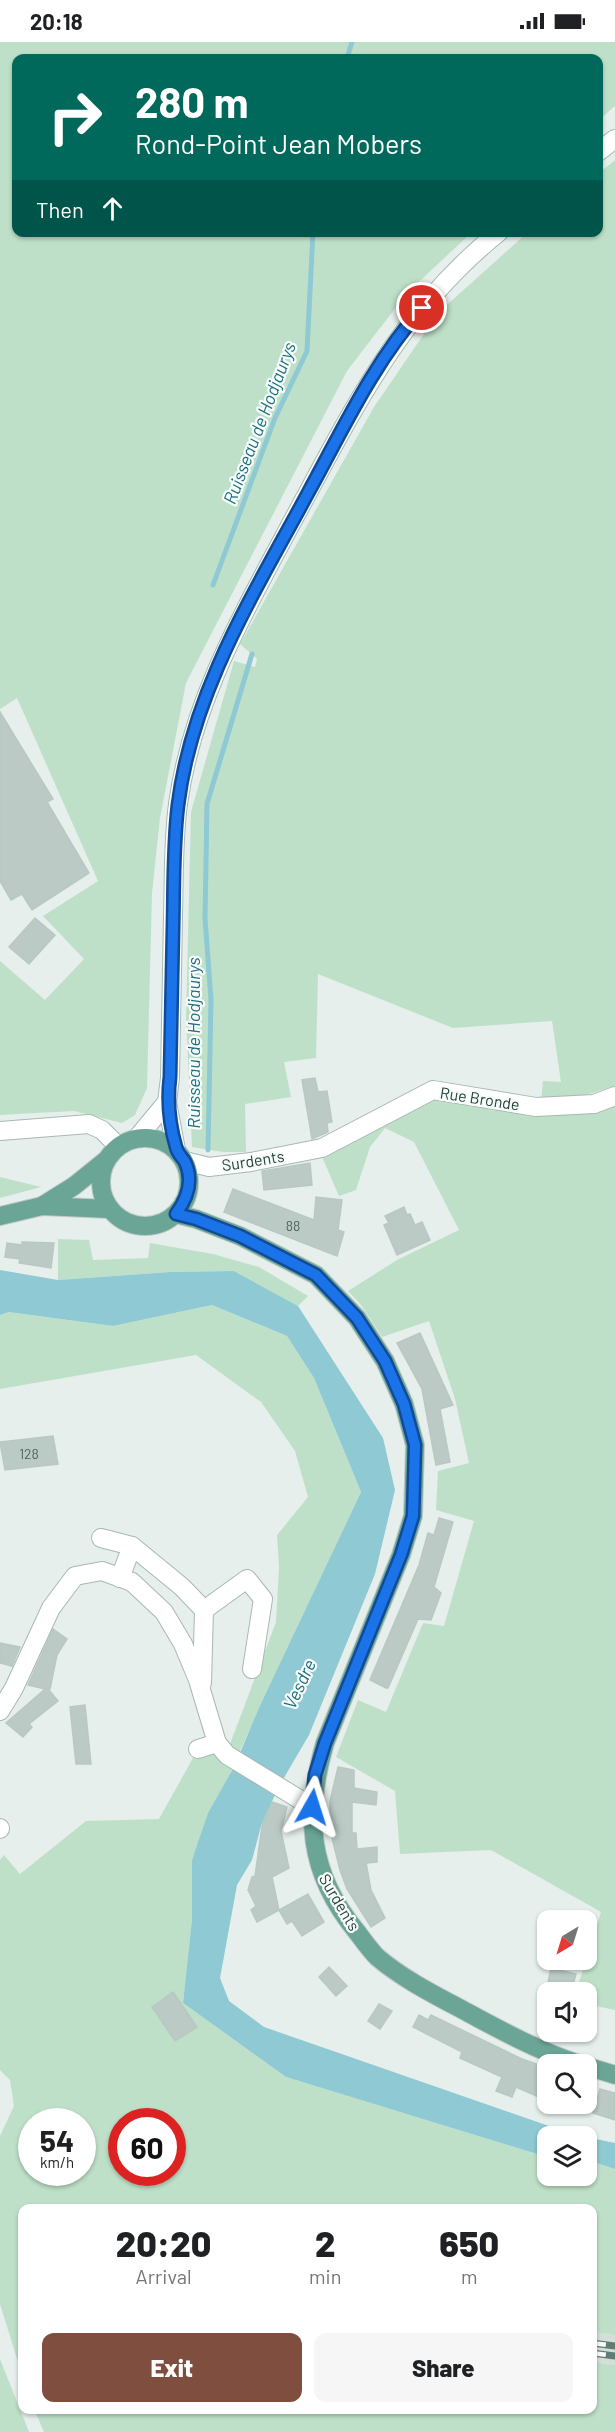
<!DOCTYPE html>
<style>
body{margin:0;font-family:Barlow,sans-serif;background:#f6f6f6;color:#202124;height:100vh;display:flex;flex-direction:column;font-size:22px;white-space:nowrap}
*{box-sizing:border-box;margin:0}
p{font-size:20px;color:#757577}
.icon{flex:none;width:33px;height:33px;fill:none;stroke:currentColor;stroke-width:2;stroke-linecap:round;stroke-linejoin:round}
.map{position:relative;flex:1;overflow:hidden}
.sheet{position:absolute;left:18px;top:2162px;width:579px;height:210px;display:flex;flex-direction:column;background:#fff;border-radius:12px;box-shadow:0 2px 4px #0004}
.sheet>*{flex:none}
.top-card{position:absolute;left:12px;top:12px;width:591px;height:183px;border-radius:12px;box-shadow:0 2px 4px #0004;background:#00695c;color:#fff;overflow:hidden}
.needle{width:39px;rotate:218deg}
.tools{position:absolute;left:537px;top:1868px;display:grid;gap:12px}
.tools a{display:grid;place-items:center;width:60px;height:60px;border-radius:12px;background:#fff;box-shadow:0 2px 4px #0004;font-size:30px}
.speed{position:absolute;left:18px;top:2066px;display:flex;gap:12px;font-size:30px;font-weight:700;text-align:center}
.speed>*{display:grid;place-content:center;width:78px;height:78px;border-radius:50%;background:#fff;box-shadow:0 2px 4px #0004;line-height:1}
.speed small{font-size:15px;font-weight:400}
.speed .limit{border:9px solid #d22;background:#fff;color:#111}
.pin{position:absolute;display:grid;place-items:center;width:51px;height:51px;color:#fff;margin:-26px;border:3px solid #fff;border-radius:50%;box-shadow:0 2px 6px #0007}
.me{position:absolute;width:66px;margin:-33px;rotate:6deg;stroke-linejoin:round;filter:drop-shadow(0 0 4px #0008)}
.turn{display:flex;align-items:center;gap:21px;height:126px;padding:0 24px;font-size:27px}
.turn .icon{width:78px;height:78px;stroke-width:2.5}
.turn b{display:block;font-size:42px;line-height:51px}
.then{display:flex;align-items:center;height:57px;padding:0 24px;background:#0003;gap:12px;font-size:22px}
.eta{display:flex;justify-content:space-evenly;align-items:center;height:102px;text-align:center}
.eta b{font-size:36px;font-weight:800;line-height:42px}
.action{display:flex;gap:12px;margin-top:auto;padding:12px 24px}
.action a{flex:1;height:69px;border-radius:12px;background:#7f4e3f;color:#fff;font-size:24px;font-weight:800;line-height:69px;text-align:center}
.action a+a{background:#f6f6f6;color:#202124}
.status{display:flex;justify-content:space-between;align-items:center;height:42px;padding:0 30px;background:#fff;direction:ltr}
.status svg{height:16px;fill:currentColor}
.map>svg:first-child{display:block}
.built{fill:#d4dfda}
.green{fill:#bfe0c8;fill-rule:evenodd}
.water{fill:#8ec9d4}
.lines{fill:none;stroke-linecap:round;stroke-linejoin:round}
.stream{stroke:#8ec9d4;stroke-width:5}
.building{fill:#bbcac4;stroke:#b8c9c2;stroke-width:1.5}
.street-casing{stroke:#a8b8b2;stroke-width:20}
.secondary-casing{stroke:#a4bbb3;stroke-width:20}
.primary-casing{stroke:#c2cac8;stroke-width:20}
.street{stroke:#fff;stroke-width:18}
.secondary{stroke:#fff;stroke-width:18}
.primary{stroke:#6aa596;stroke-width:18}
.rail-casing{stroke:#5f7d75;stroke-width:7}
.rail{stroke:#f7fbf9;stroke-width:4.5;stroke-dasharray:14;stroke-linecap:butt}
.route-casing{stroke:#114b97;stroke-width:15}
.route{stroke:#1a73e8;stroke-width:10}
.labels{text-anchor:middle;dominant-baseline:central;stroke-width:4.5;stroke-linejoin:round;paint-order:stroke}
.number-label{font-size:14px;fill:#4a645c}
.street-label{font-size:16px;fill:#24423a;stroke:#f7fbf9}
.water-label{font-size:18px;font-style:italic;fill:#1c6f80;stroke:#f7fbf9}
</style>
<div class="status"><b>20:18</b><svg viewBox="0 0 49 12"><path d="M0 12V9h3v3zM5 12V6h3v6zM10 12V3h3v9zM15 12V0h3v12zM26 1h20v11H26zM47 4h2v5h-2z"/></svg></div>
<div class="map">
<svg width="615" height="2390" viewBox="0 0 615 2390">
<rect width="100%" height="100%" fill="#e6efeb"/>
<polygon class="built" points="593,2290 615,2293 615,2323 593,2320"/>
<g class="green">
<polygon points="0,0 615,0 615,64 599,78 598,16 16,16 16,190 471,191 407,251 347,329 186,641 160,776 152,851 147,1046 135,1073 122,1081 74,1069 0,1073 0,919 45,958 84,917 43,874 98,839 17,656 0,667"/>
<polygon points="615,118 615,1044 572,1057 541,1060 543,1039 561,1040 552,979 453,986 318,932 316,1016 284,1020 291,1055 245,1062 246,1110 223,1110 192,1105 186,975 191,770 234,619 255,625 257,617 240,602 374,365 439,270 527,191 598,190 599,131"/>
<polygon points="432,1052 526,1072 604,1064 615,1059 615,1968 587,1962 586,1950 576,1950 601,1870 491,1808 400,1812 395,1749 336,1715 358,1658 386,1670 423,1581 444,1584 474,1479 436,1468 438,1429 469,1421 455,1357 429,1279 382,1295 361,1263 348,1249 397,1218 459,1188 414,1100 385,1086 370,1105 356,1148 339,1154 320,1110"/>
<polygon points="0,1135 41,1145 0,1156"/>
<polygon points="58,1197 89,1198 93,1218 148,1216 150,1201 213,1212 259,1225 308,1254 298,1264 234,1229 170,1230 58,1238"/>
<polygon points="212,1263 287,1294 314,1336 361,1450 237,1715 230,1702 276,1580 279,1525 277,1493 308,1455 295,1409 261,1360 196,1313 0,1347 0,1273 9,1270 113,1284"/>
<path d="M 198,1707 L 235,1721 L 192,1818 L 192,1877 L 183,1961 L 286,2035 L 547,2115 L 548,2133 L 586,2133 L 587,2118 L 615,2127 L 615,2293 L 593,2290 L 592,2166 L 22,2166 L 22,2333 L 0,2262 L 0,2094 L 14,2064 L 10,2038 L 0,2028 L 0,1818 L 4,1813 L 20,1832 L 86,1779 L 159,1777 ZM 32,2079 L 82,2079 L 82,2130 L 32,2130 ZM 122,2079 L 172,2079 L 172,2130 L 122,2130 Z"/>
<polygon points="0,2317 29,2390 0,2390"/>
<polygon points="593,2320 615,2323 615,2390 44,2390 34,2367 592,2367"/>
</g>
<g class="water">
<polygon points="0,1228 58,1238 170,1230 234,1229 298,1264 383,1396 395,1448 375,1532 309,1693 278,1746 261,1784 252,1818 237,1843 220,1936 229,1959 264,1985 569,2091 583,2094 548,2094 547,2115 286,2035 183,1961 192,1877 192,1818 208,1771 234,1725 259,1666 361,1450 314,1336 287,1294 212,1263 113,1284 9,1270 0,1273"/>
<polygon points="586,2095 615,2101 615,2127 587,2118"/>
</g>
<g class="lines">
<g class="stream">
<polyline points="347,16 352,0"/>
<polyline points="213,543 275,376 307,309 313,190"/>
<polyline points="208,1108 211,958 205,876 207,762 252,612"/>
</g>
</g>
<g class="building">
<polygon points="0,670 53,757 47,760 89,831 32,868 22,852 11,858 0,839"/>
<polygon points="35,876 55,893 29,922 9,905"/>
<polygon points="315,1036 318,1050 327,1049 332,1080 327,1081 328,1090 312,1097 302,1038"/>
<polygon points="310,1121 312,1143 264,1148 262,1129"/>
<polygon points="233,1147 314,1178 316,1155 342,1158 338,1188 344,1190 337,1214 224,1170"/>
<polygon points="404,1165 407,1173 410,1172 415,1183 422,1180 430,1198 397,1213 384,1183 389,1181 385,1174"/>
<polygon points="22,1200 54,1201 51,1226 19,1221 20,1217 5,1215 7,1201 22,1203"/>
<polygon points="420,1291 453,1363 440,1367 450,1420 436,1423 422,1347 397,1301"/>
<polygon points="53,1394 58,1422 5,1428 0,1400"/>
<polygon points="439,1476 453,1480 434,1545 441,1551 431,1578 418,1577 388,1646 386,1646 370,1638 419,1523 428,1491 434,1493"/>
<polygon points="53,1587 67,1597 57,1613 50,1647 48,1647 58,1659 29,1682 32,1685 23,1695 6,1681 45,1647 28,1643"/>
<polygon points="0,1601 20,1605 12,1624 0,1621"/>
<polygon points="85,1663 91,1722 76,1722 70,1665"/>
<polygon points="338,1725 354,1728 354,1746 377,1750 376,1763 352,1760 352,1791 356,1791 357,1807 377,1805 377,1820 366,1821 371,1848 385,1876 371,1885 347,1847 340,1828 330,1788 330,1759"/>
<polygon points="272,1760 287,1765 281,1789 289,1826 272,1835 279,1868 257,1880 251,1868 256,1864 248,1848 252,1835 255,1834 262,1784"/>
<polygon points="308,1852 324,1880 302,1894 292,1879 287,1882 279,1868"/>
<polygon points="329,1925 347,1944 336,1954 319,1935"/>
<polygon points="551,1926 576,1932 571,1950 546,1950"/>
<polygon points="173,1950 197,1985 175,1999 152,1965"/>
<polygon points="379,1962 392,1969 380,1987 368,1979"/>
<polygon points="419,1973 428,1978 431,1973 522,2017 548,2026 548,2059 516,2045 512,2055 496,2049 502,2035 460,2016 462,2010 413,1985"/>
<polygon points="600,2047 615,2051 615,2078 593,2071"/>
</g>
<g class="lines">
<g class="street-casing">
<g id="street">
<polyline points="0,1089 89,1082 102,1088 118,1104"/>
<polyline points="185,1119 209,1125 251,1120 322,1106 433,1048 536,1065 594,1062 615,1054"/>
<polyline points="101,1496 132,1504 182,1545 204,1568"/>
<polyline points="120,1536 132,1504"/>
<polyline points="202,1641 204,1568 247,1537 263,1557 252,1627"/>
<polyline points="0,1669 14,1646 51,1566 75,1534 102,1529 132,1540 164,1570 183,1602 198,1638 217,1701 227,1713 312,1765"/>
<polyline points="198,1707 217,1701"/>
<polyline points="0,1786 0,1787"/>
</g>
</g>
<g class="secondary-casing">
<g id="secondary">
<polyline points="598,110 615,97"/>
<polyline points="137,1096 167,1060"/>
<path d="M 176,1108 L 167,1060 L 170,1036 C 171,982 172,929 173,875 C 174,838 173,799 178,762 C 192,659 244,570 292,480 C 352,370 398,271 499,190"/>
</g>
</g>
<g class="primary-casing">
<g id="primary">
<circle cx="145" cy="1140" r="44"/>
<polyline points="42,1164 74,1144 105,1119"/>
<path d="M 176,1172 L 196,1177 L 240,1194 L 316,1233 L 357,1276 L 385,1319 L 404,1362 L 415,1403 L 413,1474 L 401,1513 L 325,1701 C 304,1773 308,1831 357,1890 C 363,1898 370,1908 377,1915 C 403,1937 433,1952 463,1968 C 500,1988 538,2009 579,2022"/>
<polyline points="0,1174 42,1164 109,1167"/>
<polyline points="586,2024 615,2033"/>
</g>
</g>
<use href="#street" class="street"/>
<use href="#secondary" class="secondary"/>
<use href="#primary" class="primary"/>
<g class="rail-casing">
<g id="rail">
<polyline points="592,2301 615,2304"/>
<polyline points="592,2311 615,2314"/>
</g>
</g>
<use href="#rail" class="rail"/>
</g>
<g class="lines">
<g class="route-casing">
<path id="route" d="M 312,1765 L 315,1733 L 325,1701 L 401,1513 L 413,1474 L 415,1403 L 404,1362 L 385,1319 L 357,1276 L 316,1233 L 240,1194 L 196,1177 L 176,1172 C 187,1157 194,1139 185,1120 C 182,1115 177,1111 176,1105 C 169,1081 167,1059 170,1035 C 171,985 172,936 173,886 C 174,845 173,804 178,763 C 192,649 255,550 308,451 C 343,387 374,320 422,266"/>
</g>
<use href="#route" class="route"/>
</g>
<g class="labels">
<g class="number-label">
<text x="293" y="1183">88</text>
<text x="29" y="1411">128</text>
</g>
<g class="street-label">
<text transform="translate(480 1056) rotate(9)">Rue Bronde</text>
<text transform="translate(253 1118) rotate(-9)">Surdents</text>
<text transform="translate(340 1860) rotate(59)">Surdents</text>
</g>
<g class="water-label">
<text transform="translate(259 381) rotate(-69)">Ruisseau de Hodjaurys</text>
<text transform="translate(193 1001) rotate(-90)">Ruisseau de Hodjaurys</text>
<text transform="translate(299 1642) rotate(-65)">Vesdre</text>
</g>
</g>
</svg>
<div class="tools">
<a><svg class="needle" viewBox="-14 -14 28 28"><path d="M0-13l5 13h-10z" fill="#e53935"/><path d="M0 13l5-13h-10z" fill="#757577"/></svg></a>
<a><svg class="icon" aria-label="sound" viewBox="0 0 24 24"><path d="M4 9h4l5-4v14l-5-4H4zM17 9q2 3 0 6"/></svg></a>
<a><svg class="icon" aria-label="search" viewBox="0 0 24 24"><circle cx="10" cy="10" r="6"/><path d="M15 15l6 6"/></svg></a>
<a><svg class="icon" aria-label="layers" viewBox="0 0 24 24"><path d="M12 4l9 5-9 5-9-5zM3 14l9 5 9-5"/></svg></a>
</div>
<div class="speed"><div>54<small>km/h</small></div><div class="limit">60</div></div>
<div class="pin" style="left:422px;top:266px;background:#d93025"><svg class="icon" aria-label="arrive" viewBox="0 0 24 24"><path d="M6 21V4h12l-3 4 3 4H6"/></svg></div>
<svg class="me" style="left:312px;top:1765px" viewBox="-20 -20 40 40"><path d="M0-17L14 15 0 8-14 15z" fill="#1a73e8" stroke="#fff" stroke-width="4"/></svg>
<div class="top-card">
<div class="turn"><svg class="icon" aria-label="right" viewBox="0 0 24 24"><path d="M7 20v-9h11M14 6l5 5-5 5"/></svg><div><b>280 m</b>Rond-Point Jean Mobers</div></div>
<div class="then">Then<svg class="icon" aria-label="ahead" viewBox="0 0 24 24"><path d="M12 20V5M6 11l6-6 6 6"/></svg></div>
</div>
<section class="sheet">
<div class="eta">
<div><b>20:20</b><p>Arrival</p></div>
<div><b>2</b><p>min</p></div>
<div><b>650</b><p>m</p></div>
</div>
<div class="action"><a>Exit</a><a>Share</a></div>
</section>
</div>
